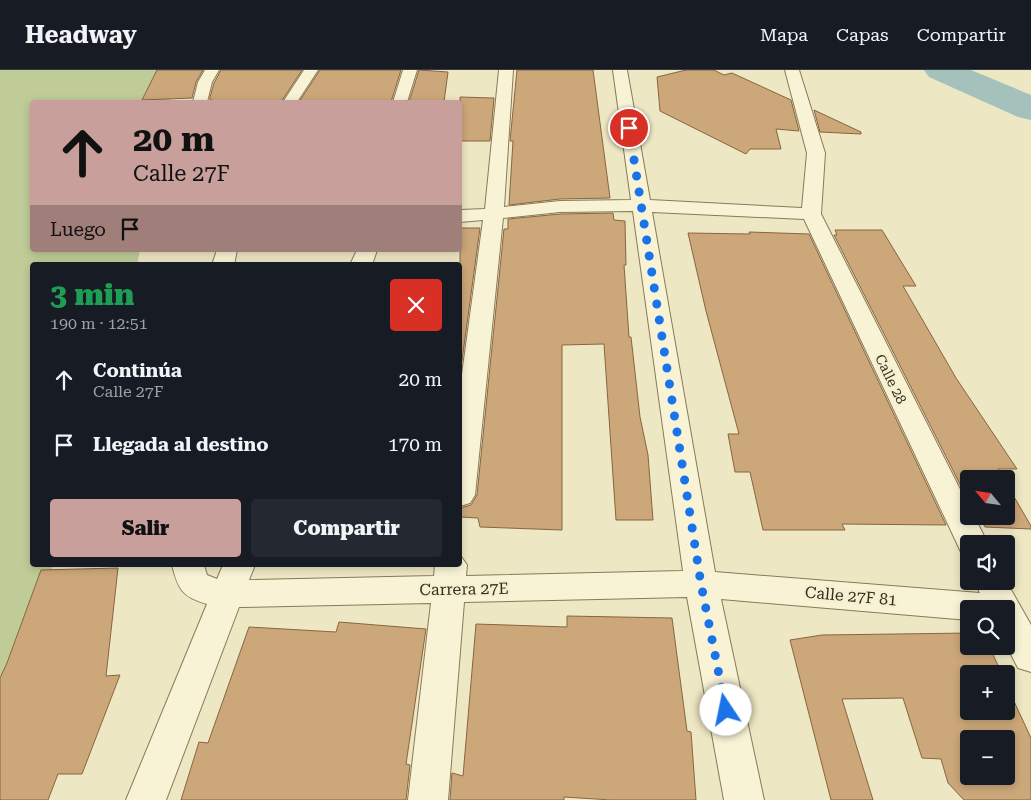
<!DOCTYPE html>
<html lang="es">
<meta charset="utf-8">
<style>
body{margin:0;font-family:"Roboto Serif",serif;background:#242831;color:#f1f3f6;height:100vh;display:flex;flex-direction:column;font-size:19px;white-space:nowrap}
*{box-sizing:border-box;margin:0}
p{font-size:16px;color:#9ea1a6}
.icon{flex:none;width:28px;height:28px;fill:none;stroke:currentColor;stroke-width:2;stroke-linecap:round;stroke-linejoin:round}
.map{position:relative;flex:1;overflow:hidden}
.side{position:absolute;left:30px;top:192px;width:432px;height:305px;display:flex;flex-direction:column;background:#171b24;border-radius:5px;box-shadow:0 2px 8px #0003}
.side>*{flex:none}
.hud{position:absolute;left:30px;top:30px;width:432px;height:152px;border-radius:5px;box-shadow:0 2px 8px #0003;background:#c89f9a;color:#111;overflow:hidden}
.needle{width:32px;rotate:299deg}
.buttons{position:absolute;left:960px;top:400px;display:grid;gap:10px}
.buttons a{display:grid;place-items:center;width:55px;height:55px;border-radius:5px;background:#171b24;box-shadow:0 2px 8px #0003;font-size:25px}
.pin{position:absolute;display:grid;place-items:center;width:42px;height:42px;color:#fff;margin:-21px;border:2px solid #fff;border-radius:50%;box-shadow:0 1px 5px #0007}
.me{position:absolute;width:55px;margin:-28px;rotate:349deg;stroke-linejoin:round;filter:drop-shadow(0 0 4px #0008)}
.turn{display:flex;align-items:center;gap:18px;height:105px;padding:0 20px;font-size:22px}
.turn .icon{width:65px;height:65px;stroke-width:2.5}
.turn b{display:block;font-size:35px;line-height:42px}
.then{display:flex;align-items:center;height:48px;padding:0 20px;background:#0003;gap:10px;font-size:19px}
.round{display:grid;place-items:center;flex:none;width:52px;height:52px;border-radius:5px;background:#242831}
.head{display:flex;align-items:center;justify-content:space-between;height:85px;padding:0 20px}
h1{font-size:30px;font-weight:800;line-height:38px;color:#1e9e55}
.action{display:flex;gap:10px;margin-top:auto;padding:10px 20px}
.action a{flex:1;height:58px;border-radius:5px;background:#c89f9a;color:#111;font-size:20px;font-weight:800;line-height:58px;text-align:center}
.action a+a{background:#242831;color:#f1f3f6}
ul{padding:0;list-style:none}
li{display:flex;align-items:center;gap:15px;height:65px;padding:0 20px}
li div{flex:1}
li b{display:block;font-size:19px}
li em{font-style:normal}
header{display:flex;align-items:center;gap:30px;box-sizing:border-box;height:70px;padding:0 25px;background:#171b24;border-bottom:1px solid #363941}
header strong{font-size:24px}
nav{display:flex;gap:28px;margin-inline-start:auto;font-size:18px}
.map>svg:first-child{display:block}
.green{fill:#bfcc97}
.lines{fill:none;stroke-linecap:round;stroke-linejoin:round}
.river{fill:#a5c1bc;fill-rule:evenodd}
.building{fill:#cca779;stroke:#87663f;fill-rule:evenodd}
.minor-casing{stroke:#88795a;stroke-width:2}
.minor{fill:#f9f3d6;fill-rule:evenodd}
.route{stroke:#1a73e8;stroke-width:9;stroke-dasharray:0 16.2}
.labels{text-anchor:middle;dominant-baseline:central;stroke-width:5;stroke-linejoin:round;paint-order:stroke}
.street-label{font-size:14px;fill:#382e1e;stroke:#f5f0d2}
.near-street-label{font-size:16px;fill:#382e1e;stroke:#f5f0d2}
</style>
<header>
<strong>Headway</strong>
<nav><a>Mapa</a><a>Capas</a><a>Compartir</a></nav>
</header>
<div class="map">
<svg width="1031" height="730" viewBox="0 0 1031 730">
<rect width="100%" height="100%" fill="#eee7c3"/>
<polygon class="green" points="0,0 177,0 170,32 32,32 32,180 140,180 137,195 32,195 32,495 53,495 0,669"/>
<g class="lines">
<polygon class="river" points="924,0 971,0 1031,25 1031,50 1018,47 929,7"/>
</g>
<g class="building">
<polygon points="157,0 203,0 196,12 192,28 142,30"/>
<polygon points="221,0 302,0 281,32 211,32 212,30 210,30 210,27 214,13"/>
<polygon points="320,0 401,0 391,32 299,32"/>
<polygon points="419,0 448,2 444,32 409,32"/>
<polygon points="517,0 593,0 610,128 560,129 509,135 513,71 510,71"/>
<polygon points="686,0 714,0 724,5 732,3 791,30 799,61 776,59 781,79 750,79 746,84 660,41 657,7"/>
<polygon points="460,27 494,28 490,71 460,71"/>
<polygon points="814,40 861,62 861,64 820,62"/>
<polygon points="613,143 614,150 625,151 626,195 624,195 629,267 631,267 640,347 648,385 653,450 616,450 604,274 562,275 562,460 480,457 478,448 460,447 460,438 471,435 477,425 504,159 508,159 508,149 560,144"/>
<polygon points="460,158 480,158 460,305"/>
<polygon points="835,160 882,160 916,216 903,216 956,308 1017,399 998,399 1004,409 969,409 969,432 834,165 837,165"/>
<polygon points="749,162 809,164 946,455 842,454 845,460 763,460 750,402 735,402 728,364 739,364 706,241 688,163 750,164"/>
<polygon points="1006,413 1031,456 1031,459 985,457 982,451 979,452 976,446 1006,446"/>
<polygon points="118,498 106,606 120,605 82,704 58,704 48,730 0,730 0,608 7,593 41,500"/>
<polygon points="567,546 672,548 687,661 691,662 696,730 611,730 564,727 564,730 450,730 452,703 463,706 476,554 567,557"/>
<polygon points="339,552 426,559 406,694 410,695 406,730 181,730 199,672 208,673 249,557 336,562"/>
<path d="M 969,563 L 969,576 L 989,576 L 1002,604 L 969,604 L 969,641 L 1006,641 L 1006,614 L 1031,668 L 1031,730 L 964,730 L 948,713 L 941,689 L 922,688 L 903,628 L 842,629 L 873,730 L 831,730 L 790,570 L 822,565 ZM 969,669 L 1006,669 L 1006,706 L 969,706 Z"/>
</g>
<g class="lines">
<g class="minor-casing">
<g id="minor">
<polygon points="205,0 219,0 212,12 207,32 193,32 198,12"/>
<polygon points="304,0 318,0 297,32 283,32"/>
<polygon points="403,0 417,0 407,32 393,32"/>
<path d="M 499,0 L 513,0 L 504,137 L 560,131 L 631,130 L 613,0 L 627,0 L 650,130 L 802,138 L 807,83 L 785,0 L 799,0 L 825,83 L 821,144 L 969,437 L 969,446 L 974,446 L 988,474 L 969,474 L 969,485 L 961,482 L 804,149 L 652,142 L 715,502 L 980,523 L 974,511 L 1006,511 L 1031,555 L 1031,602 L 1018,598 L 1006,575 L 1006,539 L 969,539 L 969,550 L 721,529 L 764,730 L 724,730 L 687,527 L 464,532 L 448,730 L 408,730 L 431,533 L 239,537 L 166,730 L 126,730 L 207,534 C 182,527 178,519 172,495 L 204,495 L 207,505 L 217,509 L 223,495 L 255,495 L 249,510 L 434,506 L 435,495 L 460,495 L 460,485 L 467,495 L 466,506 L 683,501 L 633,141 L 560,142 L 503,148 L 475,425 L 470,433 L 460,436 L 460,319 L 483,150 L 460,152 L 460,140 L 485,139 Z"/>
<polygon points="217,180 237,180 234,195 212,195"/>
<polygon points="357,180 377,180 372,195 350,195"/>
</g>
</g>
<use href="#minor" class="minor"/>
</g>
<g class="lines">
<polyline class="route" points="629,58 701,514 726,640"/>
</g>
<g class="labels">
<g class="street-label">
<text transform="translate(891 309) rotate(64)">Calle 28</text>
</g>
<g class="near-street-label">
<text transform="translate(464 519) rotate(-1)">Carrera 27E</text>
<text transform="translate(851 526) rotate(5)">Calle 27F 81</text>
</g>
</g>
</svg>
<div class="buttons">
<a><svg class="needle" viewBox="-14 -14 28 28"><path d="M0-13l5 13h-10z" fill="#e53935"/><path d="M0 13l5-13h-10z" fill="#9ea1a6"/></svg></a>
<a><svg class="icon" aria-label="sound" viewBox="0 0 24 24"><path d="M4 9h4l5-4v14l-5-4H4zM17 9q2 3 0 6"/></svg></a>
<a><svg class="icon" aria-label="search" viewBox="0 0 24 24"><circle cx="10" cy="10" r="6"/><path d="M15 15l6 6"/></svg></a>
<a>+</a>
<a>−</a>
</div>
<div class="pin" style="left:629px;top:58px;background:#d93025"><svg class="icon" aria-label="arrive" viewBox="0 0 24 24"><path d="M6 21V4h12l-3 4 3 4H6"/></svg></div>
<svg class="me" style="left:726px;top:640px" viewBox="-20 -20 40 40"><circle r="19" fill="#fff"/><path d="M0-13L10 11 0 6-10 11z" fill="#1a73e8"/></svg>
<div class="hud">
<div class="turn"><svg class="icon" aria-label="ahead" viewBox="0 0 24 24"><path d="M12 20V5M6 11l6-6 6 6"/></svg><div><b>20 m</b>Calle 27F</div></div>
<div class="then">Luego<svg class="icon" aria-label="arrive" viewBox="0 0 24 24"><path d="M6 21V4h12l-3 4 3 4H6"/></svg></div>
</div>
<section class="side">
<div class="head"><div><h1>3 min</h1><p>190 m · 12:51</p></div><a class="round" style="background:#d93025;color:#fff"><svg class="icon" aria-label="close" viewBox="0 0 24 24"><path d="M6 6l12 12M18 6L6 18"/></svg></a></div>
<ul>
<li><svg class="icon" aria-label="ahead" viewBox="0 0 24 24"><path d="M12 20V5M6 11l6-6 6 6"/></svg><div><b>Continúa</b><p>Calle 27F</p></div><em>20 m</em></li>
<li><svg class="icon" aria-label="arrive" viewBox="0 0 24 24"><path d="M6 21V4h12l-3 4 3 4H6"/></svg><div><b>Llegada al destino</b></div><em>170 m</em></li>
</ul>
<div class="action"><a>Salir</a><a>Compartir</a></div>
</section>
</div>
